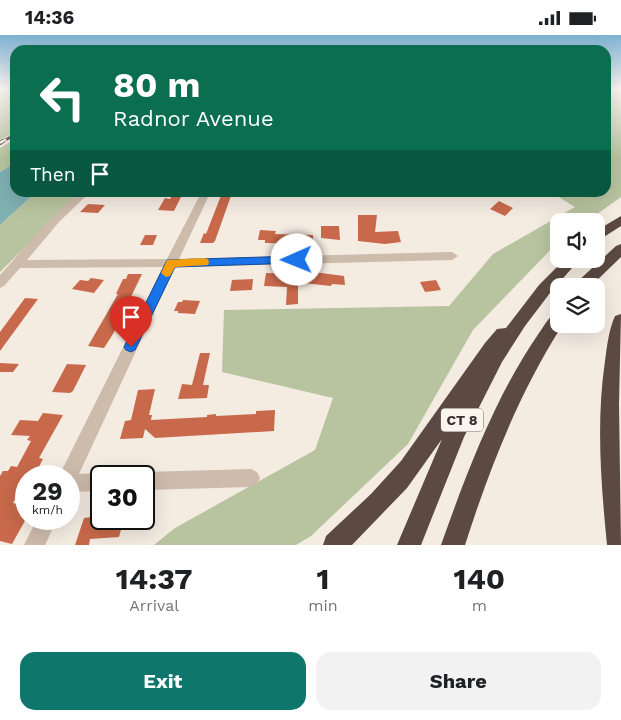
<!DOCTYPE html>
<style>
body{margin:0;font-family:"Work Sans",sans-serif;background:#f2f2f2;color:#202124;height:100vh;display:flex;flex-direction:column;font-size:19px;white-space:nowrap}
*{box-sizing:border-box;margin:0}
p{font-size:16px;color:#757577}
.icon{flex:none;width:28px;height:28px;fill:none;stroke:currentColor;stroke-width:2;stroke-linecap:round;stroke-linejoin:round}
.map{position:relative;height:510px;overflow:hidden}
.sheet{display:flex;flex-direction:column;background:#fff;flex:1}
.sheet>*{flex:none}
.top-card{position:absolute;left:10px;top:10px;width:601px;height:152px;border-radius:15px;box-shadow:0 5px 20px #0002;background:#0b6e4f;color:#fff;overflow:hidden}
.buttons{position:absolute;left:550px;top:178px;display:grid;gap:10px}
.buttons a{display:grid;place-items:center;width:55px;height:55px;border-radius:10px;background:#fff;box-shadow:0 5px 20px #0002;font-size:25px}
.speed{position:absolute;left:15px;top:430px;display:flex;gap:10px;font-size:25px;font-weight:700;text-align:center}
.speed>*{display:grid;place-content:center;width:65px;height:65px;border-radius:50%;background:#fff;box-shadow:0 5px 20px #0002;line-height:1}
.speed small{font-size:12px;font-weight:400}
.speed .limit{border:2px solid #111;border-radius:8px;background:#fff;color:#111}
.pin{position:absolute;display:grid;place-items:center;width:42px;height:42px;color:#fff;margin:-51px -21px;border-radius:50% 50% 50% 0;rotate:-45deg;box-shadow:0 0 5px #0007}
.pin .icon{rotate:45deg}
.me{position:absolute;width:55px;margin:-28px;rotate:269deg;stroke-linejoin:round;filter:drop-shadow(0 0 4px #0008)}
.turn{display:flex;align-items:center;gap:18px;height:105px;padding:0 20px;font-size:22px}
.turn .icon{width:65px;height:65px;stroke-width:2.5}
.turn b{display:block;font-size:35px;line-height:42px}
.then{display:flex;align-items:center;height:48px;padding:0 20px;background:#0003;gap:10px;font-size:19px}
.eta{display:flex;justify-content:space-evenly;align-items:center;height:85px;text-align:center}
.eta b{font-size:30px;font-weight:700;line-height:35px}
.cta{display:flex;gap:10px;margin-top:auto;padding:10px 20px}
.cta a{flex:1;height:58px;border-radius:15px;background:#0f766e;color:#fff;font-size:20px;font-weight:700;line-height:58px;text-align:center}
.cta a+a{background:#f2f2f2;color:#202124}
.status{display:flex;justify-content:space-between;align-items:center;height:35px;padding:0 25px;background:#fff;direction:ltr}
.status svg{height:14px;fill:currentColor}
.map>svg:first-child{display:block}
.green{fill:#b8c4a0}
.water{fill:#7fb0b2}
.building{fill:#c8694b}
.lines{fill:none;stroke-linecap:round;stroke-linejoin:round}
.minor{fill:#cdbbac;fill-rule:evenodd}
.motorway{fill:#5c4a42;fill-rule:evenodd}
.rail-far1-casing{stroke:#3b302b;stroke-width:3}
.rail-casing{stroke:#3b302b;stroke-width:4}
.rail-far1{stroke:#fbf5ee;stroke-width:2;stroke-dasharray:6;stroke-linecap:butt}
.rail{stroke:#fbf5ee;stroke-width:2.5;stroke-dasharray:8;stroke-linecap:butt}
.route{fill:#1a73e8;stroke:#114b97}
.slow{fill:#f59e0b}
.labels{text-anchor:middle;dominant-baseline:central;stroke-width:4;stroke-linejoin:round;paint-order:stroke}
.shield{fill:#fbf5ee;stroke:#756b66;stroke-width:1}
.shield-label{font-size:14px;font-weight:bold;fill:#3b302b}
</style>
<div class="status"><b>14:36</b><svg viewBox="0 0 49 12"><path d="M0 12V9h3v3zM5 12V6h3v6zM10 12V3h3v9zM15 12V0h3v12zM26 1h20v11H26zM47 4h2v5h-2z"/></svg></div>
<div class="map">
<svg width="621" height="510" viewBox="0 0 621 510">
<rect width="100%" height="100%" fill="#f4ebe1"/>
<g class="green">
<polygon points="0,53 15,53 15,97 0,105"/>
<polygon points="606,53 621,53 621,162 587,186 559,186 559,206 473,295 408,409 311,501 296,510 154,510 175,493 315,415 333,363 222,337 224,275 449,271 493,219 575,172 552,158 606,158"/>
<polygon points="15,104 15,128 0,137 0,113"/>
<polygon points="35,158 80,158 0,237 0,190"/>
</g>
<polygon class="water" points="15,128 15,158 35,158 0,190 0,137"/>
<g class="building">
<polygon points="174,158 183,158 174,176 158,175 165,163 170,164"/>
<polygon points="222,158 232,158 215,206 213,208 200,208 204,198 206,199"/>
<polygon points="499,166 513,173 505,181 490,174"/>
<polygon points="88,169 105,170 98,178 80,177"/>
<polygon points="358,180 377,180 375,197 398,196 401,207 385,209 358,206"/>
<polygon points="321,191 339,191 340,205 321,203"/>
<polygon points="260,195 276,196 275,199 313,200 313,209 265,208 265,205 258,205"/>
<polygon points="145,200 157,200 153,210 140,210"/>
<polygon points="306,236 344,241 345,250 332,249 331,251 303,248"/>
<polygon points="266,238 298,239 298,269 286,270 287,252 264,251"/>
<polygon points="128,239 142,239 113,299 104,313 88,311 118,259 116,259 123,244 126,244"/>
<polygon points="91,243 104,245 94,258 72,254 80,245 88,246"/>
<polygon points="253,244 252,255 230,256 232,245"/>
<polygon points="436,245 441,255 425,257 420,247"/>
<polygon points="25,263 38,264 0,316 0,297"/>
<polygon points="183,265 200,266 195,279 178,278 178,276 174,276 178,267 182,267"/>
<polygon points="200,318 210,318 203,350 209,350 207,363 178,364 182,349 192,350"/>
<polygon points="0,328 19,329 13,337 0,337"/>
<polygon points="67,329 86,330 73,356 70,358 52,357"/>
<polygon points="155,354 149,380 152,380 151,385 207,382 207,380 216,379 216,381 256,379 256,376 275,375 274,396 155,403 145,394 143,403 120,404 125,386 131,385 138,355"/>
<polygon points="43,378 63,380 39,423 43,424 34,441 26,441 26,451 22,451 13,468 26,471 26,484 12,509 0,506 0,441 3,436 8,436 11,431 17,432 31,406 27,405 30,401 11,400 20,385 38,386"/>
<polygon points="98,458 101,458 101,484 124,484 119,502 90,504 89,510 75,510 84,483 91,482"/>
</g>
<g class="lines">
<g class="minor">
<polygon points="79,158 89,158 59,187 27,225 167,224 201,158 210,158 179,224 452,217 458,221 452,225 175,232 79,439 101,438 107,441 101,441 101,456 69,457 69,441 59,441 62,435 163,232 20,233 4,251 0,253 0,240 51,183"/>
<polygon points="251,434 257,437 260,443 257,449 251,452 144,455 144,441 137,441 144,437"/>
<polygon points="37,484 57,484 45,510 24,510"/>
</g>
<g class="motorway">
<polygon points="621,181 621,191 596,207 596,196"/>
<polygon points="621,209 621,222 591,251 575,251 577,247 616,211"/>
<polygon points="565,224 580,224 550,258 525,291 502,327 464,402 421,510 397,510 442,404 407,453 352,510 323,510 326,501 371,459 401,426 485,308 497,294 506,293 539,250"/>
<path d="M 559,276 L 559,289 L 563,289 C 519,358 490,432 465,510 L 441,510 C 467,437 495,362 539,298 C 545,290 550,279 559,276 Z"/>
<path d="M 621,279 L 619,369 L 621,510 L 607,510 C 601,449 596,387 605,326 C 607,311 609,294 615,281 Z"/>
</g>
<g class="rail-far1-casing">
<polyline id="rail-far1" points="1,107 15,100"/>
</g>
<g class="rail-casing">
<polyline id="rail" points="0,108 3,106"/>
</g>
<use href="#rail-far1" class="rail-far1"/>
<use href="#rail" class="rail"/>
</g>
<linearGradient id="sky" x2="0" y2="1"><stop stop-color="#7eb2d2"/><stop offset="0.43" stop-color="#faf6f2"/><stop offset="1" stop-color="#faf6f2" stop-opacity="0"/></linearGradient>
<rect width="621" height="124" fill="url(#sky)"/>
<polygon class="route" points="297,221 302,225 297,228 175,232 135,315 131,317 126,315 124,312 167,225"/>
<polygon class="slow" points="204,223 208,224 209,227 208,230 175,232 170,241 166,242 161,238 167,225"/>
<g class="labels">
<rect class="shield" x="441" y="373.5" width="42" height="23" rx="4"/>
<g class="shield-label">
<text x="462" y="385">CT 8</text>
</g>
</g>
</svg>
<div class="buttons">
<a><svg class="icon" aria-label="sound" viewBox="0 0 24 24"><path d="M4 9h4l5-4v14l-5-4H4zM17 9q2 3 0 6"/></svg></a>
<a><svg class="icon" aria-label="layers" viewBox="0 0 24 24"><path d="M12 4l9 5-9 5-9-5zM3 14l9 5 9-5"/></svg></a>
</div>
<div class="speed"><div>29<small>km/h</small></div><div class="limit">30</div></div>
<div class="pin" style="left:131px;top:312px;background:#d93025"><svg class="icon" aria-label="arrive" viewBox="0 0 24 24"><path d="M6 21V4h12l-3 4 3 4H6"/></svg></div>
<svg class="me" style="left:297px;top:225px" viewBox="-20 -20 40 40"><circle r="19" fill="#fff"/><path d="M0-13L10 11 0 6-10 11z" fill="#1a73e8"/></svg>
<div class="top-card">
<div class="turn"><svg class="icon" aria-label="left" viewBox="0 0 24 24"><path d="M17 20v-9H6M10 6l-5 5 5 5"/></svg><div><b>80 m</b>Radnor Avenue</div></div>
<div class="then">Then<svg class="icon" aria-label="arrive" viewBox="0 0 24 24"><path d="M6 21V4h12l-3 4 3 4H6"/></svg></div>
</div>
</div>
<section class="sheet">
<div class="eta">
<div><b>14:37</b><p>Arrival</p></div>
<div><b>1</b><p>min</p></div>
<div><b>140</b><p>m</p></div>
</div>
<div class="cta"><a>Exit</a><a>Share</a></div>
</section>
